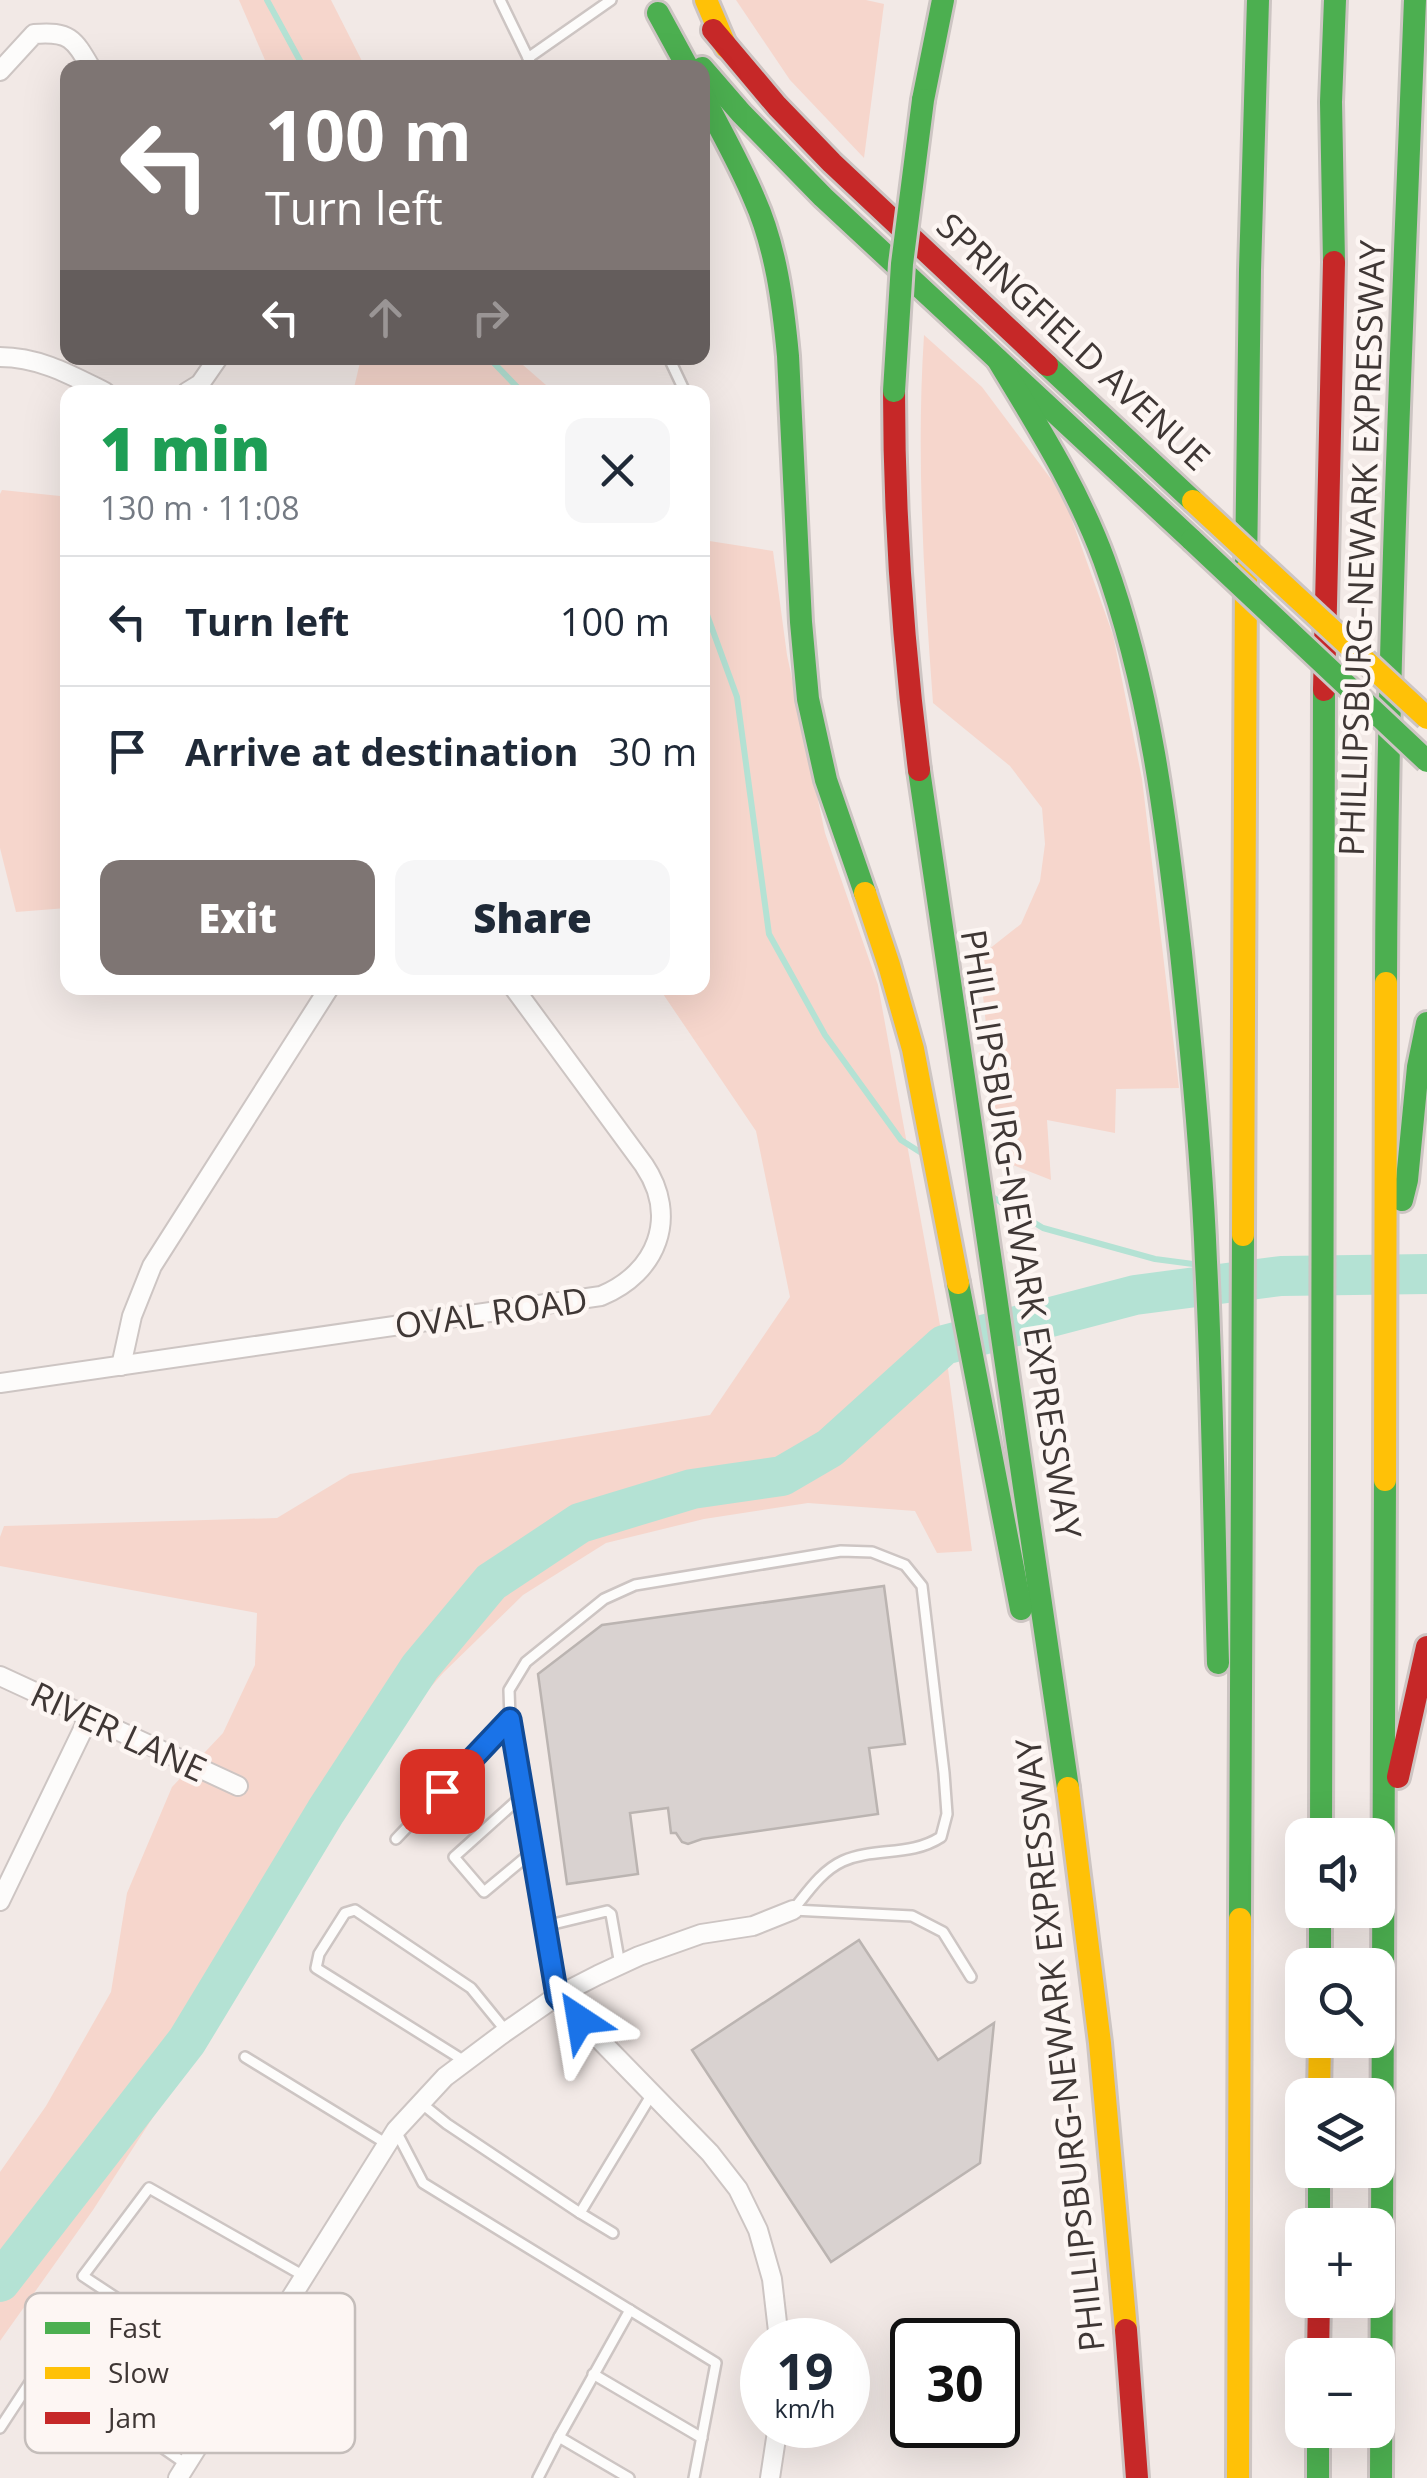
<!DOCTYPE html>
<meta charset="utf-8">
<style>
body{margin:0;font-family:"Open Sans",sans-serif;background:#f6f6f7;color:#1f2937;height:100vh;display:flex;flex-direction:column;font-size:38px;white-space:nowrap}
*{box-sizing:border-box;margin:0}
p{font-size:32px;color:#747a83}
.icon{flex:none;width:55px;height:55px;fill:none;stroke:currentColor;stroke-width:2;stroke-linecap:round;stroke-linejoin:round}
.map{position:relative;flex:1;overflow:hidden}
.side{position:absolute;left:60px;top:385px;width:650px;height:610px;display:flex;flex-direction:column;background:#fff;border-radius:20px;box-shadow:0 10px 40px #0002}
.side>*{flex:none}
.banner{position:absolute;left:60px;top:60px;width:650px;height:305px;border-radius:20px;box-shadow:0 10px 40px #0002;background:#7e7573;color:#fff;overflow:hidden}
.fabs{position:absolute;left:1285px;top:1818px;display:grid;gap:20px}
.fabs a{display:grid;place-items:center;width:110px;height:110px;border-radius:20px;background:#fff;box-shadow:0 10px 40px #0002;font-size:50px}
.speed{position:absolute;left:740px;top:2318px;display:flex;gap:20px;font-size:50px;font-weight:700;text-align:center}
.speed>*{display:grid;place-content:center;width:130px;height:130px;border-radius:50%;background:#fff;box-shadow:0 10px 40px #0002;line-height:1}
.speed small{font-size:25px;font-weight:400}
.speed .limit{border:5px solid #111;border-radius:15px;background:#fff;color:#111}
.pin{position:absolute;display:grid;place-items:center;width:85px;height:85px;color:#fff;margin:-42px;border-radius:20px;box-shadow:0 5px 15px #0006}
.me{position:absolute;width:110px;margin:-55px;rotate:327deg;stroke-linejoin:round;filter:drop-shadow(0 0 8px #0008)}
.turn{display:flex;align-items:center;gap:35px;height:210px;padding:0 40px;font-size:45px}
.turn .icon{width:130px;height:130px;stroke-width:2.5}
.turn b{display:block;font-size:70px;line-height:85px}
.lanes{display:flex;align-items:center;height:95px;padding:0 40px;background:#0003;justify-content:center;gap:50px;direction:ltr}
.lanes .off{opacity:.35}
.round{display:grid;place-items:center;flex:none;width:105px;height:105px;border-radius:20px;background:#f6f6f7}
.overview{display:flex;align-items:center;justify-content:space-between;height:170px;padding:0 40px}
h1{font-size:60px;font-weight:800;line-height:75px;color:#1e9e55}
.primary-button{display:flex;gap:20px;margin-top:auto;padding:20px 40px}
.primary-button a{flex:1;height:115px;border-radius:20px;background:#7e7573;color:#fff;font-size:40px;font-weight:800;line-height:115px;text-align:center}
.primary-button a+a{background:#f6f6f7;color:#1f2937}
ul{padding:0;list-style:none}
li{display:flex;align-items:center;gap:30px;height:130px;padding:0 40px;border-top:2px solid #e0e1e3}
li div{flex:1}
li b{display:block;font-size:38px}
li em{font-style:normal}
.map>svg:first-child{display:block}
.green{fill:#f6d6cc}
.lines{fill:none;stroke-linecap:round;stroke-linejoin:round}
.stream{stroke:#b4e2d4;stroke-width:6}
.river{stroke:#b4e2d4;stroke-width:40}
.building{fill:#d9d2d0;stroke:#bbb4b1;stroke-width:2.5}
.lane-casing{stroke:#cdc5c3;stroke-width:14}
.street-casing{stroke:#cdc5c3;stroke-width:22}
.fast-casing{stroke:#cdc5c3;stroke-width:28}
.slow-casing{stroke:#cdc5c3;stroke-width:28}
.jam-casing{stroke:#cdc5c3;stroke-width:28}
.lane{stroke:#fdfcfb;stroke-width:9}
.street{stroke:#fdfcfb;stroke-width:18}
.fast{stroke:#4caf50;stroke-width:22}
.slow{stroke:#ffc107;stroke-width:22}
.jam{stroke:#c62828;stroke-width:22}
.fast-bridge-casing{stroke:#cdc5c3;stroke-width:28;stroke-linecap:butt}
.slow-bridge-casing{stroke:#cdc5c3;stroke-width:28;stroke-linecap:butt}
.fast-bridge{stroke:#4caf50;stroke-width:22}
.slow-bridge{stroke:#ffc107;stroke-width:22}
.route-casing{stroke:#114b97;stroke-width:25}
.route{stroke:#1a73e8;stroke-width:18}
.labels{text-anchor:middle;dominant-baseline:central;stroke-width:9;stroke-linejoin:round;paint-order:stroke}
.street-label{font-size:35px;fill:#3f3735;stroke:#fdf6f3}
.key{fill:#fdf6f3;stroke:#c4bdba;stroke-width:2.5}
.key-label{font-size:28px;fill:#3f3735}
</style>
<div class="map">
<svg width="1427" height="2478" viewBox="0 0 1427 2478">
<rect width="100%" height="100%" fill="#f2e9e6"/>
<g class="green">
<polygon points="239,0 331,0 365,67 268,67"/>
<polygon points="736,0 866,0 884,4 864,158 790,80"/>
<path d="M 924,335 L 982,387 L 1063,495 L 1113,635 L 1142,779 L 1179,1088 L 1116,1089 L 1115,1133 L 1047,1120 L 1051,1180 L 1000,1160 L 979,957 L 1021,924 L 1040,881 L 1045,844 L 1042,808 L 1010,766 L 933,703 C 924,580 916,458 924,335 Z"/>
<polygon points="361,358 515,358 554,392 353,392"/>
<polygon points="2,490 60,496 67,502 67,908 16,912 0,848 0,494"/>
<polygon points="703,540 773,551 787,655 825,833 878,985 948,1369 972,1551 937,1553 915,1511 808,1503 704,1519 606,1543 523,1595 443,1673 372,1754 179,2077 93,2210 0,2341 0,2172 46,2106 111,1992 127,1893 172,1787 223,1733 255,1665 257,1613 0,1566 0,1537 4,1526 277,1518 350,1474 710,1415 790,1297 756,1131 659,988 702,988"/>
</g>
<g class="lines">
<g class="stream">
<polyline points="267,0 304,68"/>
<polyline points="489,358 522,392"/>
<polyline points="702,601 737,697 769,934 825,1035 901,1140 920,1152"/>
<polyline points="994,1198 1043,1228 1155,1259 1193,1264"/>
<polyline points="1255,1273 1281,1276"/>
</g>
<polyline class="river" points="0,2282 187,2041 326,1811 420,1667 491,1582 580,1523 692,1489 782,1476 830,1448 944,1345 1135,1295 1281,1276 1427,1274"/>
</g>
<g class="building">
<polygon points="884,1586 905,1744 869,1748 878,1814 702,1839 688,1844 682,1842 676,1833 671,1833 668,1808 630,1813 638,1874 567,1884 538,1674 602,1625"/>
<polygon points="859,1940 938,2060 994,2023 980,2163 831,2262 692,2050"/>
</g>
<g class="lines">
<g class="lane-casing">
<g id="lane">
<polyline points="500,0 533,68"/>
<polyline points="528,58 611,0"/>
<polyline points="669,358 685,392"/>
<path d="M 510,1719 L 509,1690 L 526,1662 L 604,1599 L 635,1585 L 841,1551 L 872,1552 L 905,1565 L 922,1586 L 944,1773 L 947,1814 L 941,1837 C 910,1857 875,1847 843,1861 C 821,1871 807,1893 793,1910"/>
<polyline points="523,1795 454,1857 484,1892 532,1852"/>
<polyline points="396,1839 510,1719 557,1996"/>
<polyline points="793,1910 912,1916 943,1932 971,1977"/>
<polyline points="545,1926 607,1911 611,1914 620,1965"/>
<polyline points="245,2057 387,2144"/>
<polyline points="466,2062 316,1968 319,1954 345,1913 355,1910 471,1988 506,2031"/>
<polyline points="421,2103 447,2124 580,2213 652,2094"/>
<polyline points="397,2133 423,2183 716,2363 694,2478"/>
<polyline points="580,2213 613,2233"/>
<polyline points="593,2374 702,2438"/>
<polyline points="239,2379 83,2276 149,2188 304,2276"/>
<polyline points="0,2428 42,2364 186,2464"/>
<polyline points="559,2437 630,2310"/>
<polyline points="538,2478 559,2437 629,2478"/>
</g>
</g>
<g class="street-casing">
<g id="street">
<path d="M 0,71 L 34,34 C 70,31 74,39 91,68"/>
<path d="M 0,357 C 39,357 71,375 105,392"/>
<polyline points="187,392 200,384 218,358"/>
<polyline points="121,1366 132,1316 152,1266 329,988"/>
<path d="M 0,1383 L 601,1296 C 657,1273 679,1217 644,1165 L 514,988"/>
<polyline points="0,1676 238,1786"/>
<polyline points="0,1901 89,1717"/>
<polyline points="557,1996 710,2153 738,2189 758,2230 772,2279 779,2340"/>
<polyline points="178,2478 396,2130 445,2077 501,2035 557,1996 598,1975 639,1956 701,1934 753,1926 793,1910"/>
<polyline points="770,2478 778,2425"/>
</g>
</g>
<g class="fast-casing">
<g id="fast">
<polyline points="658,13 688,68"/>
<polyline points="702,68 741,113 823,197 1192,540"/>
<path d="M 702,94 C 719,128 739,162 754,198 C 776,247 783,303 788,356 L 801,622 L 808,699 L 826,780 L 865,893"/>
<polyline points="923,100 943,0"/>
<polyline points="1334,262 1331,102 1335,0"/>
<path d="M 998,360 C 1037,425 1078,489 1104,560 C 1150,686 1166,821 1181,953 C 1192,1056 1202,1159 1206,1262 C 1213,1396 1214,1529 1218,1663"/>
<polyline points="1047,365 1193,501"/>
<polyline points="1246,570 1250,270 1258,0"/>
<polyline points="919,770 1068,1788"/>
<path d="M 1386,983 C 1387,655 1402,328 1415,0"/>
<polyline points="1402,1200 1407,1180 1418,1067 1427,1023"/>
<polyline points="958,1283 1021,1609"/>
<polyline points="1321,1835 1324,690"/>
<polyline points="1320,1910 1320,1965"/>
<polyline points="1240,1919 1243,1235"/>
<polyline points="1319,2170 1319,2225"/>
<polyline points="1318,2430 1318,2478"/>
<polyline points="1381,2478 1385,1480"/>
</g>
</g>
<g class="slow-casing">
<g id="slow">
<polyline points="706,0 726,47"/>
<polyline points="865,893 889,965 913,1049 958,1283"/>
<polyline points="1243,1235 1246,570"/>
<polyline points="1385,1480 1386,983"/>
<polyline points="1068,1788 1100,2043 1126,2330"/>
<polyline points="1319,2095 1320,2040"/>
<polyline points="1238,2478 1240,1919"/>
</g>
</g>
<g class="jam-casing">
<g id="jam">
<polyline points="713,30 777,106 832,163 1047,365"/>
<path d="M 894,391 C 894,518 903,644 919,770"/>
<polyline points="1324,690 1334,262"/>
<polyline points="1398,1777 1427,1647"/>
<polyline points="1126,2330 1137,2478"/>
<polyline points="1318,2355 1319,2300"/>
</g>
</g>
<use href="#lane" class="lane"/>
<use href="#street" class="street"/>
<use href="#fast" class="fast"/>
<use href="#slow" class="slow"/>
<use href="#jam" class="jam"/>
<g class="fast-bridge-casing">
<g id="fast-bridge">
<polyline points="894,391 902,264 923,100"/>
<polyline points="1192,540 1427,761"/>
</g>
</g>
<g class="slow-bridge-casing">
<polyline id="slow-bridge" points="1193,501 1427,718"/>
</g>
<use href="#fast-bridge" class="fast-bridge"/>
<use href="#slow-bridge" class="slow-bridge"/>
</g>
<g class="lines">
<g class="route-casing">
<polyline id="route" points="442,1791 510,1719 557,1996 580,2020"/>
</g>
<use href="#route" class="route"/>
</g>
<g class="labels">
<g class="street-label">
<text transform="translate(1074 341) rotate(43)">SPRINGFIELD AVENUE</text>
<text transform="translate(1361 548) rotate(-88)">PHILLIPSBURG-NEWARK EXPRESSWAY</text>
<text transform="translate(1022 1234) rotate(81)">PHILLIPSBURG-NEWARK EXPRESSWAY</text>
<text transform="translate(491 1312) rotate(-8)">OVAL ROAD</text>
<text transform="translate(119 1731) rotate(25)">RIVER LANE</text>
<text transform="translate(1059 2045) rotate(-96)">PHILLIPSBURG-NEWARK EXPRESSWAY</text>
</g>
</g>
<rect x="25" y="2293" width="330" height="160" rx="15" class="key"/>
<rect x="45" y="2322" width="45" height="12" fill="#4caf50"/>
<rect x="45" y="2367" width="45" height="12" fill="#ffc107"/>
<rect x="45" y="2412" width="45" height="12" fill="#c62828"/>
<g class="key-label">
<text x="108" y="2338">Fast</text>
<text x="108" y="2383">Slow</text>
<text x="108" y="2428">Jam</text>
</g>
</svg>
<div class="fabs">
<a><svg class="icon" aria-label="sound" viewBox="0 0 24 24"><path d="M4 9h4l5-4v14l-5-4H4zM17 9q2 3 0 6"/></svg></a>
<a><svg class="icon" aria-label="search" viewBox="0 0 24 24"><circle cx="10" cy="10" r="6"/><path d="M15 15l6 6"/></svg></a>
<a><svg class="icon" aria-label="layers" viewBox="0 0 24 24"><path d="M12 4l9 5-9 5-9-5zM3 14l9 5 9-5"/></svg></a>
<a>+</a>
<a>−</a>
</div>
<div class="speed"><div>19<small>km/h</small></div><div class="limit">30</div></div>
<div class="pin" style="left:442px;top:1791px;background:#d93025"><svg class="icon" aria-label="arrive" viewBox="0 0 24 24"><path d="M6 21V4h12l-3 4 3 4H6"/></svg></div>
<svg class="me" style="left:580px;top:2020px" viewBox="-20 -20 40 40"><path d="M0-17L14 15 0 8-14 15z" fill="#1a73e8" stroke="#fff" stroke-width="4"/></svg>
<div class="banner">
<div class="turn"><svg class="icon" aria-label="left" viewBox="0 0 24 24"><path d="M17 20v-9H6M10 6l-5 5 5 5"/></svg><div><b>100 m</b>Turn left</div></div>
<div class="lanes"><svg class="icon" aria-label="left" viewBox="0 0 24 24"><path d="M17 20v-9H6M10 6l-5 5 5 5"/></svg><svg class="icon off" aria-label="ahead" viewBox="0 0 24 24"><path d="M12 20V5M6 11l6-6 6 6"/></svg><svg class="icon off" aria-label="right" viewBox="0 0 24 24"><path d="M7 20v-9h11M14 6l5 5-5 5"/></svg></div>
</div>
<section class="side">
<div class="overview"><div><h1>1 min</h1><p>130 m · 11:08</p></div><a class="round"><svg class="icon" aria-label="close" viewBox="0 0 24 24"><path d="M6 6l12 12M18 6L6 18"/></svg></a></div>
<ul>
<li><svg class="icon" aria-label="left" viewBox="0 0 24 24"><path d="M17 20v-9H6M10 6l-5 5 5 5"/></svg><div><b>Turn left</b></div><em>100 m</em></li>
<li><svg class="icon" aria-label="arrive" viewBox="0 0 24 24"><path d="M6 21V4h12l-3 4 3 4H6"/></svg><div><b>Arrive at destination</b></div><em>30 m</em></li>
</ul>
<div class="primary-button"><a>Exit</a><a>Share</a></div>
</section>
</div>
